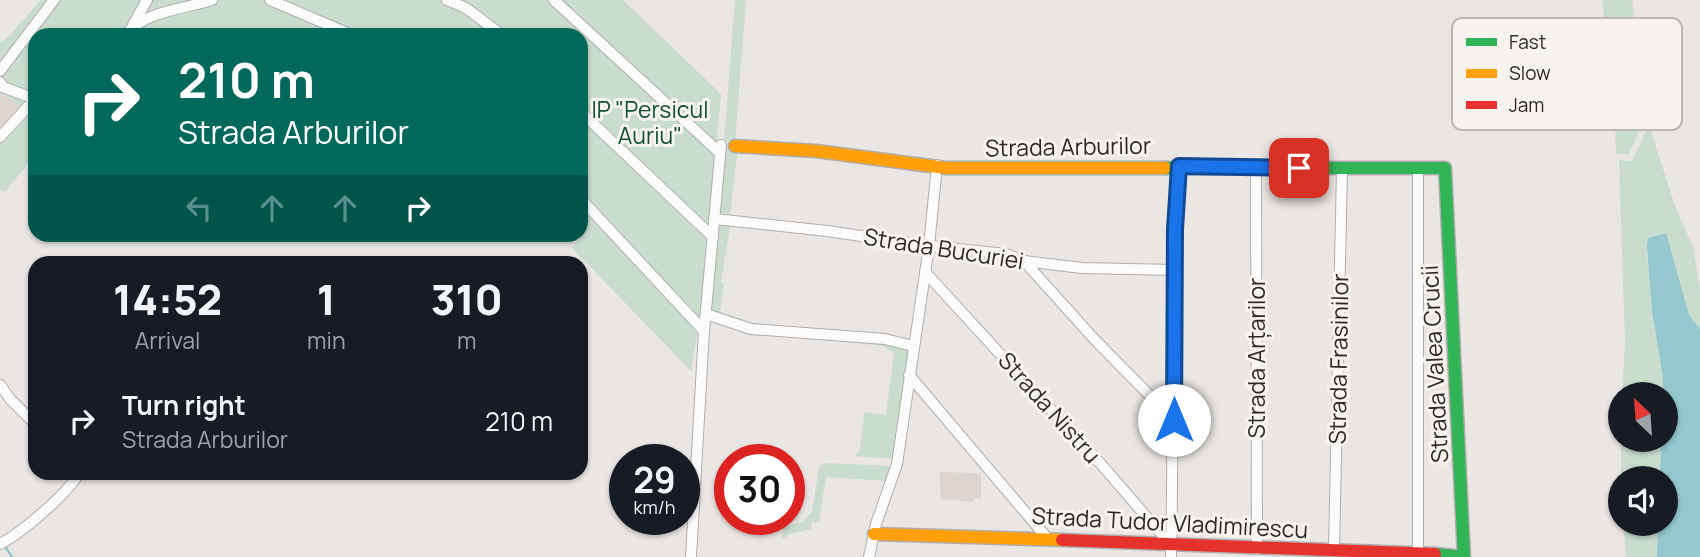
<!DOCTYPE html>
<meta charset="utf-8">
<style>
body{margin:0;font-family:Manrope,sans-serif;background:#242831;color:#f1f3f6;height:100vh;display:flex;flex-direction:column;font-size:26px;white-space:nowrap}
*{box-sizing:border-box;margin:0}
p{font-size:23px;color:#9ea1a6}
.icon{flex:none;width:38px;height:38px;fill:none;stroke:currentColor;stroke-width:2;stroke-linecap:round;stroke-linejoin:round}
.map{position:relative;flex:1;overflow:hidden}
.details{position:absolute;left:28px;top:256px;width:560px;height:224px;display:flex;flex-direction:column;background:#171b24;border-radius:21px;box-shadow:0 2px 5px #0004}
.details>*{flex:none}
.banner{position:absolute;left:28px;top:28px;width:560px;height:214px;border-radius:21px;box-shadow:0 2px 5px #0004;background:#00695c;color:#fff;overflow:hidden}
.needle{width:46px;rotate:335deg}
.fabs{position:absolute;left:1608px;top:382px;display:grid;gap:14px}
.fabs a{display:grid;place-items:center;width:70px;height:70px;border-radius:50%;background:#171b24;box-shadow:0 2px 5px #0004;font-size:35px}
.speed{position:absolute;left:609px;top:444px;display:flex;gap:14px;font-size:35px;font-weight:700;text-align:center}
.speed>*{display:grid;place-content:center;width:91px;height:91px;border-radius:50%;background:#171b24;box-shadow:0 2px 5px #0004;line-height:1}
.speed small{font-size:18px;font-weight:400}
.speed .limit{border:10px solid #d22;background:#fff;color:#111}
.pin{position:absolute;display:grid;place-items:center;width:60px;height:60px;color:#fff;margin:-30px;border-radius:14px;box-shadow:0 4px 10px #0006}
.me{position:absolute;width:77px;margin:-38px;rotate:0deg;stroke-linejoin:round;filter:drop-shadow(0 0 5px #0008)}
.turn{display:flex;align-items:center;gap:24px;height:147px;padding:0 35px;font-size:32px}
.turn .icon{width:91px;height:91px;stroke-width:2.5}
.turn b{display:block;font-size:49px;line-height:60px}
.lanes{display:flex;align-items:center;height:66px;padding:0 35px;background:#0003;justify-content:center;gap:35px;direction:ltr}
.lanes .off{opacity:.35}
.eta{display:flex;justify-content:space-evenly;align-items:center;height:119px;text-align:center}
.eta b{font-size:42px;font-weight:800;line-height:49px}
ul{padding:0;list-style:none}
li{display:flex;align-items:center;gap:21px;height:91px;padding:0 35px}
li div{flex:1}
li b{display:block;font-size:26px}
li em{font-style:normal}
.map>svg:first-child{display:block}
.built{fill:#ddd5cf}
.green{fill:#c9dcce;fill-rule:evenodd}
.water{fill:#94c7ce}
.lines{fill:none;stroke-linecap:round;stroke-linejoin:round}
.stream{stroke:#94c7ce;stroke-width:2.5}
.street-casing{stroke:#b0aead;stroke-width:12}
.fast-casing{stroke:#b0aead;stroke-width:15}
.slow-casing{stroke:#b0aead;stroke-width:15}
.jam-casing{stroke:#b0aead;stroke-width:15}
.street{stroke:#fcfbfb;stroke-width:10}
.fast{stroke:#30b455;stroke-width:12}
.slow{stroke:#ff9f0a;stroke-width:12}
.jam{stroke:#e5322d;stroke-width:12}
.route-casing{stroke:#114b97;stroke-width:18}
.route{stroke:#1a73e8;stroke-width:12}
.labels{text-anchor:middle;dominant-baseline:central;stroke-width:6;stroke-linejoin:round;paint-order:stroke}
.park-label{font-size:23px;fill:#0e5232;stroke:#f8f3ef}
.street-label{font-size:23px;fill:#2c2a29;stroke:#f8f3ef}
.key{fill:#f8f3ef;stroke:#bbb7b4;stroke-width:2}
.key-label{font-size:19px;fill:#2c2a29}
</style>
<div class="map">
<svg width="1700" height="557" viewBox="0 0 1700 557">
<rect width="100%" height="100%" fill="#e9e6e3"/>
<g class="built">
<polygon points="0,91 20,107 0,131"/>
<polygon points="939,472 981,473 981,499 974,499 974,502 941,499"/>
</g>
<g class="green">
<polygon points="41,0 623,0 721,94 702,307 691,371 572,248 581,238 481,237 482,234 581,234 581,35 35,35 35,159 30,161 5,192 0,189 0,142 4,142 30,114 21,108 0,131 20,107 0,91 0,43 7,38"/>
<polygon points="735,0 746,0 735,142 724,141"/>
<polygon points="1602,0 1632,0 1646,116 1629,154 1616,154 1614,90"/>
<path d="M 1649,125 L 1675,206 L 1693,247 L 1700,289 L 1700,459 L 1666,394 L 1622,394 L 1625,343 L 1619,160 L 1632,161 ZM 1665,233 L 1647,261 L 1648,238 Z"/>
<polygon points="724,147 738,148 730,214 718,213"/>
<polygon points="717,225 730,227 721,282 724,283 720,313 744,319 742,322 710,311"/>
<polygon points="803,337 884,342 905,347 908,352 894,459 854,456 860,451 864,412 886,415 894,353 883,346"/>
<polygon points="1621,439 1661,439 1660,478 1621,478"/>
<polygon points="823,463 893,466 888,481 826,477 819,522 812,522 811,529 790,534 782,539 783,528 802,522 812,512 819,467"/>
<polygon points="1623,523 1658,523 1657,557 1626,557"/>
</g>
<polygon class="water" points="1666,233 1689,315 1700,329 1700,557 1657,557 1658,523 1666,523 1666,478 1660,478 1661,439 1666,439 1666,394 1663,394 1663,377 1652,310 1647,247 1648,238"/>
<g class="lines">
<polyline class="stream" points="6,548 12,557"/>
<g class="street-casing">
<g id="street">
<polyline points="270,0 352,35"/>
<polyline points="447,0 466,8 502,35"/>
<polyline points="554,0 720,153"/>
<polyline points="133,25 147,0"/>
<path d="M 125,35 C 144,11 184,9 212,0"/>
<polyline points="0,71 54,0"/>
<polyline points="0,82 3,87 35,99"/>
<polyline points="581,112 713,237"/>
<polyline points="0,137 35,99"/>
<polyline points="1256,167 1257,549"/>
<polyline points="1418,167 1418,552"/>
<polyline points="581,199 704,331"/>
<polyline points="715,219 827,231 929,246 1006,254 1024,261 1082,268 1175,270"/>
<polyline points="1024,261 1095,340 1174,420"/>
<polyline points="925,272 1100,463 1171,545"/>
<polyline points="706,314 751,329 885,339 913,346"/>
<polyline points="909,375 1047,538"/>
<polyline points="0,385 10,399 35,424"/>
<path d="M 0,544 C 23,532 67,494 80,472"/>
<polyline points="1334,550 1342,168"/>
<polyline points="691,557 704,331 721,145"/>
<polyline points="869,557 876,524 897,464 929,246 937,165"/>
<path d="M 1171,557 C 1174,427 1170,296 1179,166"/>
</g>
</g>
<g class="fast-casing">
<polyline id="fast" points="1165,168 1445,168 1464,557 1435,554"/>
</g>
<g class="slow-casing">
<g id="slow">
<polyline points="735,146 816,151 946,168 1165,168"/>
<polyline points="874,534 1062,540"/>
</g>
</g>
<g class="jam-casing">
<polyline id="jam" points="1062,540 1435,554"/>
</g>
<use href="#street" class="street"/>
<use href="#fast" class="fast"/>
<use href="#slow" class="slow"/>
<use href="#jam" class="jam"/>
</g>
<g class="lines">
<g class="route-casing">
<polyline id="route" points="1174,420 1175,229 1179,166 1299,168"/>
</g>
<use href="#route" class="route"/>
</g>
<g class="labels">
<g class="park-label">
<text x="650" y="109">IP "Persicul<tspan x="650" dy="26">Auriu"</tspan></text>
</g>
<g class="street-label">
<text transform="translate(1068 146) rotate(-1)">Strada Arburilor</text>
<text transform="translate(944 248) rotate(9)">Strada Bucuriei</text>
<text transform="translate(1256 358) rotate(-90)">Strada Arțarilor</text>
<text transform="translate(1338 359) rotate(-89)">Strada Frasinilor</text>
<text transform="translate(1434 364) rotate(-93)">Strada Valea Crucii</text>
<text transform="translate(1050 407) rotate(48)">Strada Nistru</text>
<text transform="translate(1170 522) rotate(3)">Strada Tudor Vladimirescu</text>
</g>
</g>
<rect x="1452" y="18" width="230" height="112" rx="10" class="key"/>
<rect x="1466" y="38" width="31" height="8" fill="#30b455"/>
<rect x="1466" y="69" width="31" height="9" fill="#ff9f0a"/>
<rect x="1466" y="101" width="31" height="8" fill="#e5322d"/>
<g class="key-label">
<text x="1509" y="49">Fast</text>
<text x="1509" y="80">Slow</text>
<text x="1509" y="112">Jam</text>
</g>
</svg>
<div class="fabs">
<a><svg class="needle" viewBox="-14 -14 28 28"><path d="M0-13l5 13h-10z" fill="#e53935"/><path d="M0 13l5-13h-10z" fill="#9ea1a6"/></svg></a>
<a><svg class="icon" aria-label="sound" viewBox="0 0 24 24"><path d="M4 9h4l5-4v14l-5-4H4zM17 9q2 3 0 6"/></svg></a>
</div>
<div class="speed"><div>29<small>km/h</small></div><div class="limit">30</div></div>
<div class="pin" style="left:1299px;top:168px;background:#d93025"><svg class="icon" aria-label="arrive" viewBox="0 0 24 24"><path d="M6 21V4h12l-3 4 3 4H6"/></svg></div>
<svg class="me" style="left:1174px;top:420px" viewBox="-20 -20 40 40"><circle r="19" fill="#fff"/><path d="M0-13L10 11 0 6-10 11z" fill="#1a73e8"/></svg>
<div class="banner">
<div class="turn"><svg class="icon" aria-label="right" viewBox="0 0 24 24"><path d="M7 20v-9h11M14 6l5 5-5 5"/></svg><div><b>210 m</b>Strada Arburilor</div></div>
<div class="lanes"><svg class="icon off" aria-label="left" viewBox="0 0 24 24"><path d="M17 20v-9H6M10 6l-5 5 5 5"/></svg><svg class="icon off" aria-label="ahead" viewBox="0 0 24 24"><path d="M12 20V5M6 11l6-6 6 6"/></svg><svg class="icon off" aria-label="ahead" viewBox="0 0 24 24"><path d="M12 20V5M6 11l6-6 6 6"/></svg><svg class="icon" aria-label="right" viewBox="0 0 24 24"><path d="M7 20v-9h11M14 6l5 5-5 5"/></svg></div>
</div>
<section class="details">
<div class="eta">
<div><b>14:52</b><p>Arrival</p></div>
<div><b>1</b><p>min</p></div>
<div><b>310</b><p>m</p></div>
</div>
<ul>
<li><svg class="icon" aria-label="right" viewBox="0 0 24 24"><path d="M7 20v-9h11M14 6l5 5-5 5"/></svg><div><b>Turn right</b><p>Strada Arburilor</p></div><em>210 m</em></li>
</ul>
</section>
</div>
